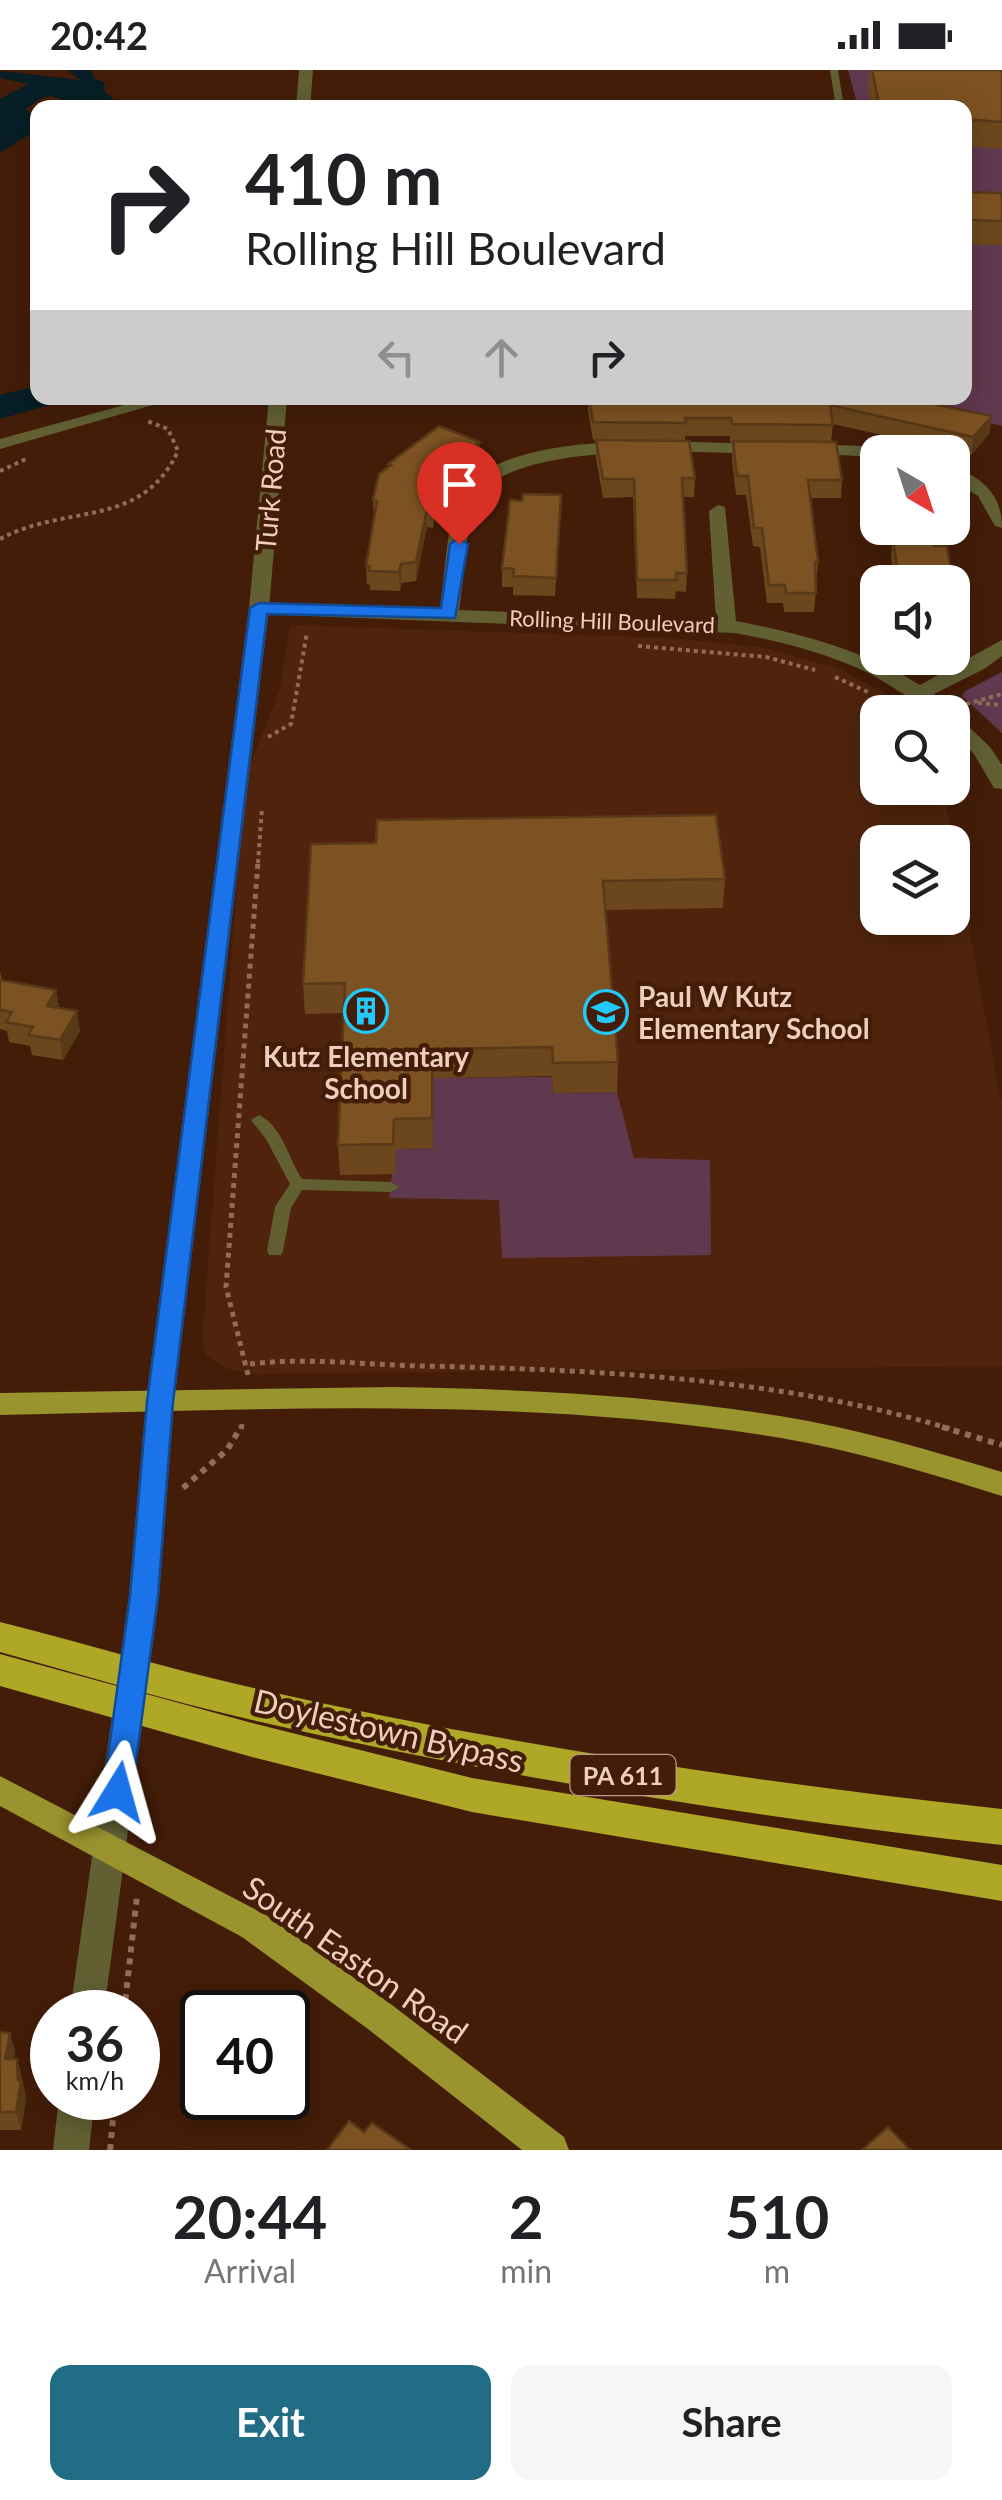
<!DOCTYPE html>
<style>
body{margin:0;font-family:Lato,sans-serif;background:#f6f6f6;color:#202124;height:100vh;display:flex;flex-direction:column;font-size:38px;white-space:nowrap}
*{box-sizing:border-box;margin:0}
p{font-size:32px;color:#757577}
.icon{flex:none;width:55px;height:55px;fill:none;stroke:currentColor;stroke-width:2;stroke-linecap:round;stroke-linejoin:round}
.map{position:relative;height:2080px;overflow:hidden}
.drawer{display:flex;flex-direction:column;background:#fff;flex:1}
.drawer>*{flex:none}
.banner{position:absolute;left:30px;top:30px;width:942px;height:305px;border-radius:20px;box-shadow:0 5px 25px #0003;background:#fff;color:#202124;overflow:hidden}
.needle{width:65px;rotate:141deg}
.fabs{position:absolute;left:860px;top:365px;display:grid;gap:20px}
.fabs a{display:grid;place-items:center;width:110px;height:110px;border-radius:20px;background:#fff;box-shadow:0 5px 25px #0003;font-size:50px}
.speed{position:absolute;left:30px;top:1920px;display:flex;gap:20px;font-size:50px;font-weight:700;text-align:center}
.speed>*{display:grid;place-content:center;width:130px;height:130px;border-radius:50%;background:#fff;box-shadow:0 5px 25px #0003;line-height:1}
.speed small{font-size:25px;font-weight:400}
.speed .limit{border:5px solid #111;border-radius:15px;background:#fff;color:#111}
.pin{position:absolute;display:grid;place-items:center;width:85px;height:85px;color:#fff;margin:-102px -42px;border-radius:50% 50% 50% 0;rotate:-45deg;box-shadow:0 0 10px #0007}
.pin .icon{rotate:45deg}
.me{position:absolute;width:110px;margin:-55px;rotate:8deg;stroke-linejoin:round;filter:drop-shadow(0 0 8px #0008)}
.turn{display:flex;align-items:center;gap:35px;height:210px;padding:0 50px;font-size:45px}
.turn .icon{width:130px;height:130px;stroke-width:2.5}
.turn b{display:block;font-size:70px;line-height:85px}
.lanes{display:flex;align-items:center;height:95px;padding:0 50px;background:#0003;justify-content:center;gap:50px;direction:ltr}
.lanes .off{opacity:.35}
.eta{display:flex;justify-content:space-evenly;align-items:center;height:170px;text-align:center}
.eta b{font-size:60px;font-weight:700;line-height:70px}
.primary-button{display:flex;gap:20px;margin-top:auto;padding:20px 50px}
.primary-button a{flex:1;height:115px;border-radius:20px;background:#216d86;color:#fff;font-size:40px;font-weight:700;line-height:115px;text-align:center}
.primary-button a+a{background:#f6f6f6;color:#202124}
.status{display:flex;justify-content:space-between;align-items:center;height:70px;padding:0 50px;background:#fff;direction:ltr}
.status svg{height:28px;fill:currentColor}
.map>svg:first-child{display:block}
.built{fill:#50240c;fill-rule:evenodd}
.green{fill:#60394e}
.water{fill:#071e26}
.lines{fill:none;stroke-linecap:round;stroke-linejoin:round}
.path-far2{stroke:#906c59;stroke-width:4;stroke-dasharray:4 4;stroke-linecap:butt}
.path-far1{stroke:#906c59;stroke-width:5;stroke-dasharray:5 5;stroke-linecap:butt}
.path{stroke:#906c59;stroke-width:6;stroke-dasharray:6 6;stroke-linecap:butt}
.service{fill:#626033;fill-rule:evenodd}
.minor{fill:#626033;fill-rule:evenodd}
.tertiary{fill:#626033;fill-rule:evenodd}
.primary{fill:#99942e;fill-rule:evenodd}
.motorway{fill:#afa826;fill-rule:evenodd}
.wall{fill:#6c471d}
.shaded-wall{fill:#583918}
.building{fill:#7d5222;stroke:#583918;stroke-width:2.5}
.route{fill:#1a73e8;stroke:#114b97;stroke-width:2.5}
.labels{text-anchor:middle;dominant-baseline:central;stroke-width:9;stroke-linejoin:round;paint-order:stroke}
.far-street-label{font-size:22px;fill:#efcebf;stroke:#441d08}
.shield{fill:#441d08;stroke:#bc9988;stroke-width:2.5}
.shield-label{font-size:25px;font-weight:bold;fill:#efcebf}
.street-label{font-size:28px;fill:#efcebf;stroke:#441d08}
.poi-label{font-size:28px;font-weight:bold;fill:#efcebf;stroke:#441d08;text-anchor:start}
.near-street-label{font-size:32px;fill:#efcebf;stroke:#441d08}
</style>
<div class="status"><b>20:42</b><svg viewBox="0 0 49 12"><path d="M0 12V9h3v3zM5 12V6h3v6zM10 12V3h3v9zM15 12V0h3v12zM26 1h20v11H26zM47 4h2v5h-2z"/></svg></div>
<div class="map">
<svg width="1002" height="2080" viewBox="0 0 1002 2080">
<rect width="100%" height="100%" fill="#441d08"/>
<path class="built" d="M 290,555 L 669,568 L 761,577 L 840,599 L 890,626 L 904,642 L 878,642 L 878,718 L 943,718 L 1002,1036 L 1002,1296 L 256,1304 L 228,1299 L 206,1285 L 202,1272 L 245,709 L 280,619 ZM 878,772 L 952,772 L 952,848 L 878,848 Z"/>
<g class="green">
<polygon points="848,0 1002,0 1002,356 883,328 965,328 965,38 858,37"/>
<polygon points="1002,602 1002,663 962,626 965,621"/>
<polygon points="552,1007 553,1023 617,1022 634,1088 710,1090 711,1185 502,1188 499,1130 389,1128 395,1079 433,1078 432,1008"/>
</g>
<g class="water">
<path d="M 67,0 L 91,0 L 95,9 L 104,12 L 105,22 L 123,37 C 110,38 87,42 75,36 C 51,25 50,20 26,39 L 35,50 L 30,64 L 0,83 L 0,29 L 28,14 L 0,8 L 0,1 L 80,10 Z"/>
<polygon points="37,316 38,328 74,328 0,349 0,325"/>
</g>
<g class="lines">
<g class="path-far2">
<polyline points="0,401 28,388"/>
<path d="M 0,469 C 67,433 141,460 178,381 L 168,359 L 147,351"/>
<polyline points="638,576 766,587 815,600"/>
<polyline points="835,607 870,623"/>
<polyline points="978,633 1002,635"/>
<polyline points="966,634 1002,624"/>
<polyline points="268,667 291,654 307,562"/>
<polyline points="258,793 262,738"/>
</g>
<g class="path-far1">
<path d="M 250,1294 C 308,1287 366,1295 424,1296 C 600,1300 781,1308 951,1359"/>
<polyline points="248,1305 226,1217 258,791"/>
<polyline points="241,1359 243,1351"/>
</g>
<g class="path">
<polyline points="942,1357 1002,1375"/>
<polyline points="183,1418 227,1380 241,1357"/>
<polyline points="124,1942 137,1826"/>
<polyline points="110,2080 115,2028"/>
</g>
<g class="service">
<polygon points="830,0 838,0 844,38 836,38"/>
<path d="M 259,1045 C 283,1057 288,1088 302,1109 L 391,1112 L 399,1117 L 391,1122 L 302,1120 L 291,1138 L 283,1181 L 281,1185 L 269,1185 L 267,1181 L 275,1137 L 290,1114 L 266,1069 L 251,1050 Z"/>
</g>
<g class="minor">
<polygon points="150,328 177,328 0,379 0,369"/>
<path d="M 694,372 L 765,374 L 774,379 L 765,384 C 704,383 502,367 475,434 C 465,458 464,512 459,540 L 716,550 L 709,441 L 718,435 L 725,437 L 736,551 C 800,563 863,580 920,615 L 1002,570 L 1002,586 L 984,599 L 934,624 L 990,677 L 1002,695 L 1002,719 L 994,718 L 974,684 L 952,661 L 952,642 C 921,642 892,613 862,600 C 821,582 779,571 735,563 L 259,544 L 249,538 L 259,532 L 440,539 C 444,512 447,455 457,432 C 487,365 633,371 694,372 Z"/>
<polygon points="805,374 890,377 899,382 878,382 878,387 799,383 796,379"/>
<path d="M 952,397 C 983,407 1002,425 1002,458 L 995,456 L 978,426 L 952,410 Z"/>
</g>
<g class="tertiary">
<polygon points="299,0 313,0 310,38 296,38"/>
<polygon points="269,328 287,328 269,538 174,1332 159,1526 104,1942 70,1942 129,1526 146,1332 249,538"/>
<polygon points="59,2028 95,2028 89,2080 53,2080"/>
</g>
<g class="primary">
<path d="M 392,1317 C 522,1319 651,1325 780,1346 C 855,1358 929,1380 1002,1402 L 1002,1426 C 929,1403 856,1381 781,1368 C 524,1325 260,1340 0,1345 L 0,1323 Z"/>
<polygon points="0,1706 266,1845 392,1935 564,2067 569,2080 522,2080 368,1959 242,1867 0,1736"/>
</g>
<g class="motorway">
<path d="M 0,1552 C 83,1573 165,1598 249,1617 C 497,1673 750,1712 1002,1739 L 1002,1775 C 749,1747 496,1706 248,1649 C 165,1630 83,1605 0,1582 Z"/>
<polygon points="0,1584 252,1653 472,1708 1002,1795 1002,1831 472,1742 252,1687 0,1616"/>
</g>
</g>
<g class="wall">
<polygon points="870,0 1002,0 1002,79 965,76 965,38 872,38 868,19"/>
<polygon points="965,122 1002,123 1002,175 965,175"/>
<polygon points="588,328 904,328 992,346 989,364 971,385 833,354 831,372 842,410 841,428 810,428 818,492 814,542 784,542 783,533 767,533 760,477 753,476 746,425 736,425 732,389 733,372 730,372 730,366 685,366 685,371 695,408 694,427 683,427 687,503 686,522 676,521 675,529 637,528 633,427 603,428 596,388 596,370 593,370 588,341"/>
<polygon points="480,372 480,390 440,421 433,458 427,457 416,511 401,513 400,521 370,520 370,515 367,514 366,496 374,449 373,430 388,397 388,394"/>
<polygon points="561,425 555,526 513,525 513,517 502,517 502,498 522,431"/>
<polygon points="893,468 933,469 934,476 947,476 958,547 955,566 952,566 952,512 894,512 891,486"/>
<polygon points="311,774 725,809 723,838 606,840 618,992 617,1022 553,1023 552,1006 432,1008 433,1078 395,1079 395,1104 340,1105 338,1075 344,943 305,944 303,914"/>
<polygon points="0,901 2,910 56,920 59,938 80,961 63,990 32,985 30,976 9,972 7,961 0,959"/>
<polygon points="0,1962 15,1981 14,1989 17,1989 22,2008 26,2028 21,2060 0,2060"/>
</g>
<g class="shaded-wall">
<polygon points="992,346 989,364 971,385 973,367"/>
<polygon points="480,372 480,390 440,421 433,458 433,439 440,403"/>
<polygon points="427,439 427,457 416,511 416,492"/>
<polygon points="401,494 401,513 400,521 399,502"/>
<polygon points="56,920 59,940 47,936"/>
<polygon points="77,941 80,961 63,990 60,970"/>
<polygon points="10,1963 15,1981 10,2008 5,1989"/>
<polygon points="17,1989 26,2028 21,2060 16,2042 18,2010"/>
</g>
<g class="building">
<polygon points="872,0 1002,0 1002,52 965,49 965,38 880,38"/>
<polygon points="965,122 1002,123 1002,151 966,150"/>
<polygon points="589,328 904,328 992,346 973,367 830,335 833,355 732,354 731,348 685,348 686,353 593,352"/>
<polygon points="439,356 480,372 440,403 433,439 427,439 416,492 401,494 399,502 369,501 370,496 366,496 377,431 373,430 379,404 391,395 388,394"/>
<polygon points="596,370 689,371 695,408 682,408 687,503 676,503 676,510 637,510 634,409 603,409"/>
<polygon points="733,371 836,372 842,410 808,410 818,492 815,492 816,523 786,523 785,515 769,515 762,458 754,458 748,406 737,406"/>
<polygon points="523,424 561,425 556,508 513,506 514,499 502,498 510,430 522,431"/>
<polygon points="893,468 933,469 934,476 947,476 958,547 952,547 952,512 899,512"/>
<polygon points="716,745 725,809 603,811 618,992 553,993 552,977 432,979 432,1048 394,1049 393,1074 338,1075 345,913 303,914 311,774 376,773 377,750"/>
<polygon points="0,910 56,920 47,936 77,941 60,970 28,965 33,957 6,952 12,942 0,940"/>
<polygon points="0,1962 10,1963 5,1989 17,1989 18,2010 21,2010 16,2042 0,2042"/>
<polygon points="349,2051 364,2062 372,2053 411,2080 327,2080"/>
<polygon points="888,2057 910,2080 862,2080"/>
</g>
<polygon class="route" points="459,468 468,474 455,548 267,544 173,1332 158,1526 132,1722 128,1731 118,1735 107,1731 103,1722 130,1526 147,1332 250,538 259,533 441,538 450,474"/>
<defs>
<g id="building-ring" transform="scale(2.25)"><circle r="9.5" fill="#441d08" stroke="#22c9fd" stroke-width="1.5"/><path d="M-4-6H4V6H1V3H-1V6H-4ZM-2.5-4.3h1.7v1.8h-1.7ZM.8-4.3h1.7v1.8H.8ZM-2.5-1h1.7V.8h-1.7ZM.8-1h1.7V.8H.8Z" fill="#22c9fd"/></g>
<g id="school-ring" transform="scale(2.25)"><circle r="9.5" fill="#441d08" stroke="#22c9fd" stroke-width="1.5"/><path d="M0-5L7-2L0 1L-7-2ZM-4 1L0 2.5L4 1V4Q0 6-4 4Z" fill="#22c9fd"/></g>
</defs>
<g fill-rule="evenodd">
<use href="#building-ring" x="366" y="941"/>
<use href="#school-ring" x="606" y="942"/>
</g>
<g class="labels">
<g class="far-street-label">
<text transform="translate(612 551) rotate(2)">Rolling Hill Boulevard</text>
</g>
<rect class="shield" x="570.5" y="1685" width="105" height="40" rx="8"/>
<g class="shield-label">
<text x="623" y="1705">PA 611</text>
</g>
<g class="street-label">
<text transform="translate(270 420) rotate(-85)">Turk Road</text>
</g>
<g class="poi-label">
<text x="638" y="926">Paul W Kutz<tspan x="638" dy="32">Elementary School</tspan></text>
<text x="366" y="986" text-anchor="middle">Kutz Elementary<tspan x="366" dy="32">School</tspan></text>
</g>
<g class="near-street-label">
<text transform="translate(389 1660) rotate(13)">Doylestown Bypass</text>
<text transform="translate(356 1889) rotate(35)">South Easton Road</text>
</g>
</g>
</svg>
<div class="fabs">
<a><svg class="needle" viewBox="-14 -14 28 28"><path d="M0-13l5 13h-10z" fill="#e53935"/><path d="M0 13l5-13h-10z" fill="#757577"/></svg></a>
<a><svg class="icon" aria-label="sound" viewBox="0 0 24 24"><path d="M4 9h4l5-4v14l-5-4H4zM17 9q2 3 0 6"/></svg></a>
<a><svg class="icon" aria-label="search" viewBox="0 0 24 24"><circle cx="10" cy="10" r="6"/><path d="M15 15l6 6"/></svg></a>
<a><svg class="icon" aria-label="layers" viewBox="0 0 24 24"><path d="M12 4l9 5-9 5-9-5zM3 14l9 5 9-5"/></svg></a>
</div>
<div class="speed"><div>36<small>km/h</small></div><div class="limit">40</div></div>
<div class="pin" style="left:459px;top:474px;background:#d93025"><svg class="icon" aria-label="arrive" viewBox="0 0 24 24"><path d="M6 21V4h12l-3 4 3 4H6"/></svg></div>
<svg class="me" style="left:118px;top:1722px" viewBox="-20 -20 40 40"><path d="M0-17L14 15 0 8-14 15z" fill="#1a73e8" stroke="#fff" stroke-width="4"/></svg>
<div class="banner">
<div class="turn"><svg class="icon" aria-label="right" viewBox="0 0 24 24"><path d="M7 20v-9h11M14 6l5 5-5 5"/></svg><div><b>410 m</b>Rolling Hill Boulevard</div></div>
<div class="lanes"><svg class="icon off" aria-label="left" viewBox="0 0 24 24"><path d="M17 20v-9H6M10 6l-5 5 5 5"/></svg><svg class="icon off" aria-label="ahead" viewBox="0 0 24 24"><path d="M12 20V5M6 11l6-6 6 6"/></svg><svg class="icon" aria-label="right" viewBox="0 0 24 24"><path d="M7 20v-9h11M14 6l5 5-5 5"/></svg></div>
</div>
</div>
<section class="drawer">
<div class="eta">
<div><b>20:44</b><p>Arrival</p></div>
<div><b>2</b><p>min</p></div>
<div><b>510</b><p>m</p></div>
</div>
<div class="primary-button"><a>Exit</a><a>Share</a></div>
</section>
